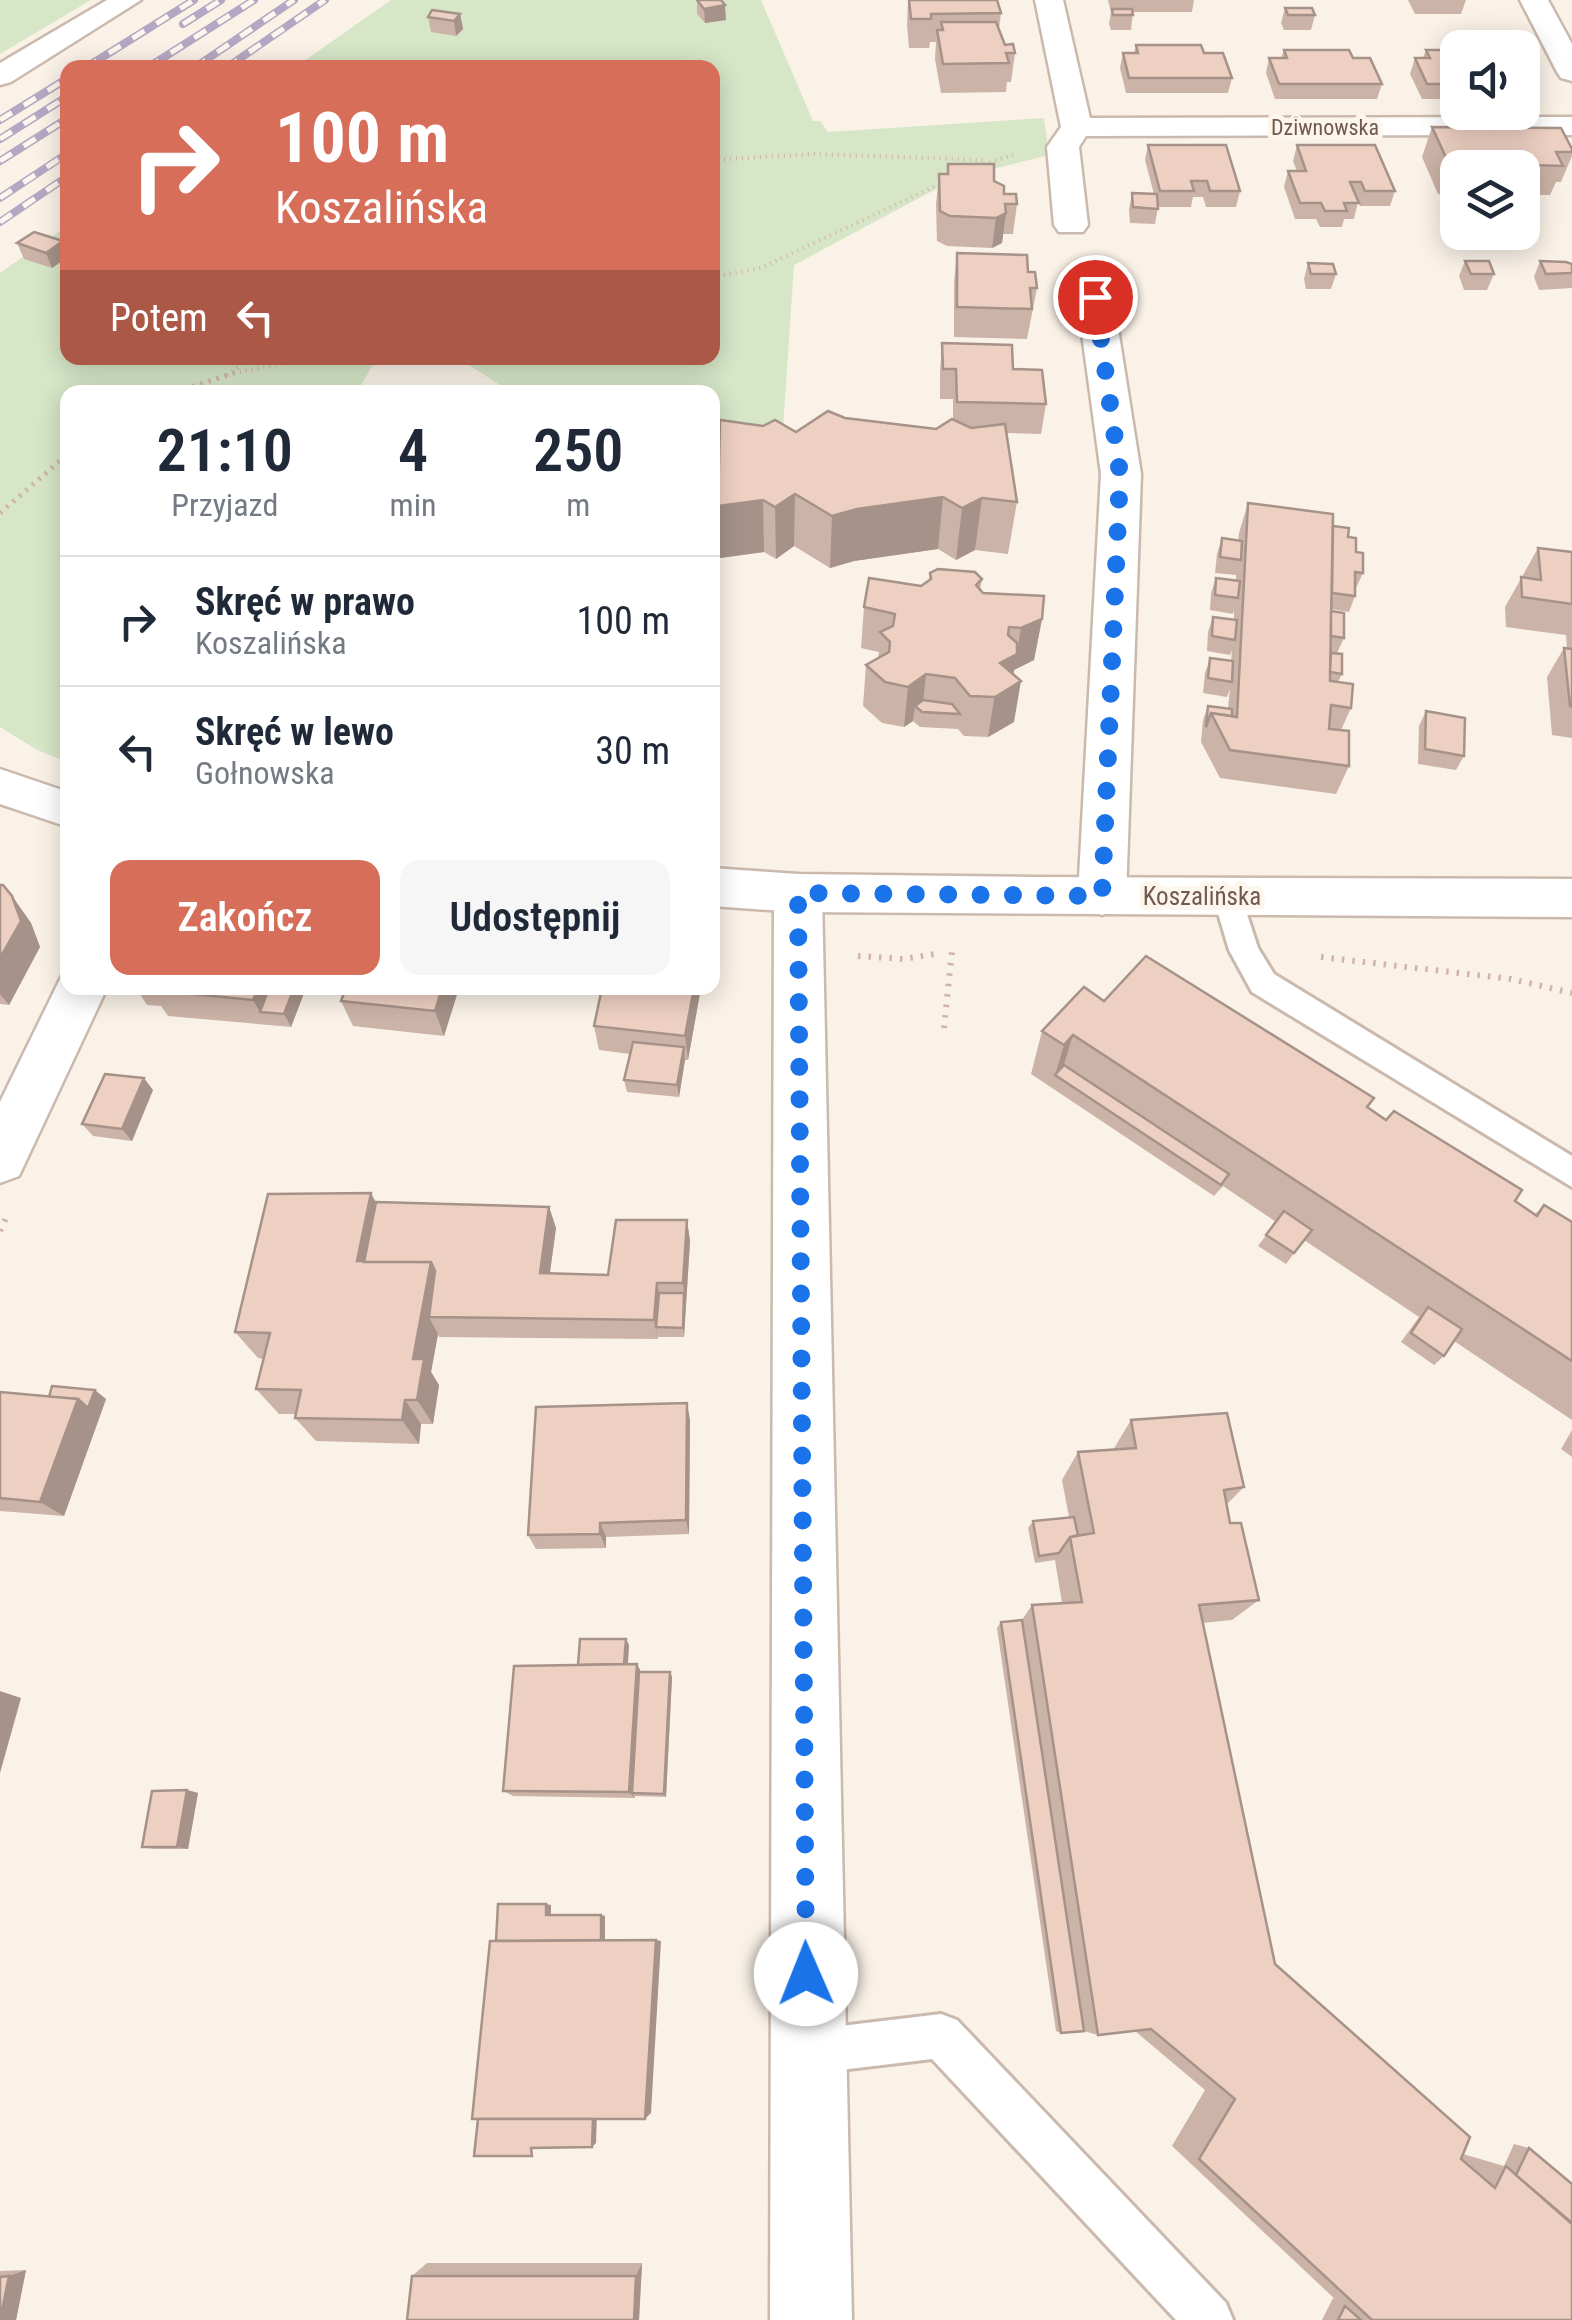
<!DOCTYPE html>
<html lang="pl">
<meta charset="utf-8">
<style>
body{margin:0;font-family:"Roboto Condensed",sans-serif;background:#f6f6f7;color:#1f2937;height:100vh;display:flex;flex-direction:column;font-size:38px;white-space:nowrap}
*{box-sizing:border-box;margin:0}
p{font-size:32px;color:#747a83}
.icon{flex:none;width:55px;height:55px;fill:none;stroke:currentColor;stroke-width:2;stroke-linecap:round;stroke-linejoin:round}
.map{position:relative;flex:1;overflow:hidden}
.side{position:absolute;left:60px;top:385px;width:660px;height:610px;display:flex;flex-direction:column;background:#fff;border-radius:20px;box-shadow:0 5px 25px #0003}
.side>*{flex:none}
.top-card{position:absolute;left:60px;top:60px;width:660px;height:305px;border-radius:20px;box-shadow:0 5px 25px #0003;background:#d76e59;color:#fff;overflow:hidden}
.tools{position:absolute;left:1440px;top:30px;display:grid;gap:20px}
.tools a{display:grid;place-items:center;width:100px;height:100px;border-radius:20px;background:#fff;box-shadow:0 5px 25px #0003;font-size:50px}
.pin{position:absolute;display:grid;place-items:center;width:85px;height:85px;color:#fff;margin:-42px;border:5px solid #fff;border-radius:50%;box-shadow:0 2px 10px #0007}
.me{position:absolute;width:110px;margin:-55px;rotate:359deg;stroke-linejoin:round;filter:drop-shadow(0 0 8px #0008)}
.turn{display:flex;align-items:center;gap:35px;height:210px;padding:0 50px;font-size:45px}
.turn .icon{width:130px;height:130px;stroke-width:2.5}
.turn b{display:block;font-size:70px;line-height:85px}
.then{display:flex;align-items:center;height:95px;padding:0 50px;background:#0003;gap:20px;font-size:38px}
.eta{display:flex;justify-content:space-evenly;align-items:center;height:170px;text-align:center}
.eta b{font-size:60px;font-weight:600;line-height:70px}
.cta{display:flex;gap:20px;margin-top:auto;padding:20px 50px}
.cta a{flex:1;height:115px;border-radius:20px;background:#d76e59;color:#fff;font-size:40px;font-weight:600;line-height:115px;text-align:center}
.cta a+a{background:#f6f6f7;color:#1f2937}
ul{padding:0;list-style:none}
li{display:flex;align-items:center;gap:30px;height:130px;padding:0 50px;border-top:2px solid #e0e1e3}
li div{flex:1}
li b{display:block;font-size:38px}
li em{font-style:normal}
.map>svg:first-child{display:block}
.green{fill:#d6e6c7}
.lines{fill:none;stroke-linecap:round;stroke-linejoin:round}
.service-casing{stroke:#cbb9ae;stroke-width:6}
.minor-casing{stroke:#cbb9ae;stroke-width:5}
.tertiary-casing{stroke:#cbb9ae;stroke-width:5}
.path-far2{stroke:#d2b4a5;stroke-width:4;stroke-dasharray:1 5;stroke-linecap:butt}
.path-far1{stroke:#d2b4a5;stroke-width:5;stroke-dasharray:2.5 6;stroke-linecap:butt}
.path{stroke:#d2b4a5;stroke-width:6;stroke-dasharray:2.5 8;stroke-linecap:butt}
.service{fill:#fff;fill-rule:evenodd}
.minor{fill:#fff;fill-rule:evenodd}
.tertiary{fill:#fff;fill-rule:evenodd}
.rail-casing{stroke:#b4a7c3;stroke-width:8}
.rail{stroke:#fdf6ed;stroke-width:5;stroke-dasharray:14;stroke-linecap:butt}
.wall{fill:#ccb3a7}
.shaded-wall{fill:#a69288}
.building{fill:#edd0c2;stroke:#a69288;stroke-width:2.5}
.route{stroke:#1a73e8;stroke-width:18;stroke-dasharray:0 32.4}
.labels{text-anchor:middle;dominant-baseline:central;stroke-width:10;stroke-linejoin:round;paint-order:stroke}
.far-street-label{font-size:22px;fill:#71594e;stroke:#fdf6ed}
.street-label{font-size:25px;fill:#71594e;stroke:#fdf6ed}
</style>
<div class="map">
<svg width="1572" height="2320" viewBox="0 0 1572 2320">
<rect width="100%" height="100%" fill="#faf2e7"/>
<g class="green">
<polygon points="0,0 91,0 0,54"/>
<polygon points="391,0 761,0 813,121 820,121 828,132 1044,118 1049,155 970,175 936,189 794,265 782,444 713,439 712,392 511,392 458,358 712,358 712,68 294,68"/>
<polygon points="67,226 68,358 396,358 375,361 357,392 68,392 67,762 37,750 0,727 0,273"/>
</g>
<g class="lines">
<g class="service-casing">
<g id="service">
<polygon points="1227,885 1237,888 1241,896 1258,948 1274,974 1572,1156 1572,1187 1252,992 1229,950 1213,896 1217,888"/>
<polygon points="941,2014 957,2020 1226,2303 1233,2320 1176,2320 932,2059 807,2074 791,2068 785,2052 791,2036 807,2030"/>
</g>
</g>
<g class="minor-casing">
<g id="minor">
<polygon points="1035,0 1063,0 1090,118 1572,117 1572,135 1086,136 1079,147 1088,225 1083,232 1059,232 1054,225 1047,147 1061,127"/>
<polygon points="1520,0 1548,0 1572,44 1572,81 1561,78 1557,72"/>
<polygon points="1095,286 1107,290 1113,297 1141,474 1126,896 1119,909 1102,915 1085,909 1078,896 1101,474 1077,297 1083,290"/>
<polygon points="798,874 815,880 822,893 852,2320 770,2320 774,893 781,880"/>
<polygon points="68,972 68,988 107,988 19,1176 0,1183 0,1102 63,973"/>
</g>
</g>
<g class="tertiary-casing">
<g id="tertiary">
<polygon points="107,0 141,0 11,82 0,85 0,63"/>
<polygon points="0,769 68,792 68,827 0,804"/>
<polygon points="712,868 798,874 1032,877 1572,879 1572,917 798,912 712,906"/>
</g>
</g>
<g class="path-far2">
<polyline points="712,160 814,154 986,160"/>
<polyline points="978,166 1013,155"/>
<polyline points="712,277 761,268 944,182"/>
<polyline points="234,373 312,358"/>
<polyline points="227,375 251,358"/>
</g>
<g class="path-far1">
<polyline points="176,392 234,373"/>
<polyline points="0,513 68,454"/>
</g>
<g class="path">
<polyline points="858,956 903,959 935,954"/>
<polyline points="1321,957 1511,979 1572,993"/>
<polyline points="944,1028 952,951"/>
<polyline points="0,1231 7,1216"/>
</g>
<use href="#service" class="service"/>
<use href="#minor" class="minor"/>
<use href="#tertiary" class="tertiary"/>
<g class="rail-casing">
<g id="rail">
<polyline points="183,24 221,0"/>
<polyline points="85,68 194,0"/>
<polyline points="147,68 254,0"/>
<polyline points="194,68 294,0"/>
<polyline points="226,68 325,0"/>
<polyline points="0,120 68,78"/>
<polyline points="0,139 68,96"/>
<polyline points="0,161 68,118"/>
<polyline points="0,198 68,153"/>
<polyline points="0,222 68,176"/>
</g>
</g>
<use href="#rail" class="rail"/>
</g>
<g class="wall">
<polygon points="697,0 726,20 705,23 697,14"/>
<polygon points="908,0 1001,13 999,29 1005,45 1015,53 1011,82 1007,82 1006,92 941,93 935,59 936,42 930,42 929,48 909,48 907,25"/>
<polygon points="1108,0 1194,0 1192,12 1133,12 1131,30 1111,30 1109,24 1111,12"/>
<polygon points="1408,0 1466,0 1461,14 1415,14"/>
<polygon points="1285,8 1315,15 1311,30 1284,30 1281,23"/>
<polygon points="460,14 463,29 456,36 431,32 428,17"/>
<polygon points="1136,45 1204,53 1232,78 1228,93 1126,93 1120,68 1123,53 1134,53"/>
<polygon points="1284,50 1382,84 1377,99 1275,99 1266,73 1269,58 1281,58"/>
<polygon points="1426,50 1458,50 1458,99 1422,99 1410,74 1415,58 1423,58"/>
<polygon points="1522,73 1529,84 1522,99"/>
<polygon points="1432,127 1572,149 1572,156 1561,182 1556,182 1550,195 1522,195 1522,168 1458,168 1458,194 1438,194 1422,157"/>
<polygon points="1148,145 1240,191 1236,207 1206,207 1203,197 1193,197 1191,207 1158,207 1155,224 1130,223 1129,209 1132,193 1154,194 1145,160"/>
<polygon points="1297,145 1395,191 1390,206 1360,206 1358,202 1354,219 1344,219 1342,227 1320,227 1316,219 1295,219 1284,187 1288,171 1297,171 1293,161"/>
<polygon points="948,164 1004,194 1017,204 1013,234 1003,234 1002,243 992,248 947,246 937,241 936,204 939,174 947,174"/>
<polygon points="63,241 52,268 24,259 17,243"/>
<polygon points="957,253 1028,272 1037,288 1027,339 954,337 954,283"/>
<polygon points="1465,261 1494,274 1487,290 1464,290 1459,276"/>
<polygon points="1540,261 1572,264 1572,288 1539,290 1534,277"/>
<polygon points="1308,263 1336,274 1331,289 1306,289 1304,279"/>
<polygon points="942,343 1013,369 1046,404 1041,434 1006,433 1017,502 1008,554 975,550 956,560 938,549 854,561 830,568 794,546 776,559 764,552 720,558 796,432 845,418 936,429 953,419 953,399 940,399 940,373"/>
<polygon points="1248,503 1333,526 1348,537 1356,552 1363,573 1356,588 1355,588 1355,596 1349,612 1331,609 1344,638 1337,653 1331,652 1342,674 1338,682 1351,708 1341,730 1349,766 1336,794 1220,778 1201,742 1203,720 1208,706 1228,708 1230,689 1227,697 1203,693 1205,673 1210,658 1231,661 1232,650 1230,655 1207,651 1208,632 1213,617 1234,620 1234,610 1233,614 1210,610 1211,593 1216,578 1236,580 1236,573 1236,575 1215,573 1217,554 1222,538 1238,541 1239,533"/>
<polygon points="1538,548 1572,552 1572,738 1552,735 1547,677 1564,648 1567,649 1566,635 1506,627 1505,607"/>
<polygon points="930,573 982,579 980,590 983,593 1042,619 1034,660 1014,670 1014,722 988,737 964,736 958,729 920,727 913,721 904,727 882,723 863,706 866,665 878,658 879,652 861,648 864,607 921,586 929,581"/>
<polygon points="1426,711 1464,756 1456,770 1418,764 1419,726"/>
<polygon points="0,885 12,896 31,923 40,947 9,1005 0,1004"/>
<polygon points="140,988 306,988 291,1027 168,1016 161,1006 147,1005 138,991"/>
<polygon points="459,988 444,1036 353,1026 341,1001"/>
<polygon points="602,988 700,988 700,993 688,1060 685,1060 679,1097 627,1092 624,1080 630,1054 599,1050 594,1026"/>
<polygon points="1104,1001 1367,1108 1535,1214 1544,1205 1572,1222 1572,1420 1454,1341 1444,1356 1434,1365 1401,1342 1419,1317 1304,1240 1286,1264 1258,1246 1276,1222 1223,1186 1214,1196 1031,1074 1042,1031"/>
<polygon points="153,1090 132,1141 93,1136 82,1124"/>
<polygon points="376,1202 549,1207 556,1228 550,1273 608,1275 687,1220 690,1241 684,1337 658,1337 658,1339 439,1337 438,1334 431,1372 439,1385 433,1424 421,1424 419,1444 316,1441 295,1418 296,1414 279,1414 256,1389 263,1359 258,1358 235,1332"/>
<polygon points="0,1392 106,1399 64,1516 0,1511"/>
<polygon points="690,1420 689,1534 606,1537 606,1548 536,1549 528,1535"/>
<polygon points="1131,1420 1244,1487 1226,1505 1230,1523 1259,1600 1232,1620 1202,1623 1275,1964 1463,2154 1504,2166 1514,2144 1529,2148 1572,2320 1322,2320 1333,2298 1336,2300 1172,2146 1205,2090 1135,2031 1098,2035 1084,2031 1061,2033 1056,2031 997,1628 1001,1622 1022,1620 1032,1605 1062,1603 1055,1560 1035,1563 1028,1528 1033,1521 1069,1517 1062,1480 1078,1452 1113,1450"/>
<polygon points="1572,1430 1572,1457 1561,1449"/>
<polygon points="626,1639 629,1645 628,1664 637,1664 641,1672 670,1672 672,1677 666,1797 635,1796 635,1798 513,1796 503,1791 578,1665"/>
<polygon points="187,1790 198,1793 188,1849 154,1849 142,1847"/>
<polygon points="427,2263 642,2263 639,2320 412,2276"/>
<polygon points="26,2270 16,2320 0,2320 0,2271"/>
</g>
<g class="shaded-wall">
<polygon points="725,5 726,20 705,23 704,9"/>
<polygon points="460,14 463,29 456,36 454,21"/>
<polygon points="1006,213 1002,243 992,248 996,218"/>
<polygon points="63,241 68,252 68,257 52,268 46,253"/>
<polygon points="795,494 794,546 776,559 775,507"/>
<polygon points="943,497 938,549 854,561 830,568 832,516 857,509"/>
<polygon points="982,498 975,550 956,560 962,508"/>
<polygon points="763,500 764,552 720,558 718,506"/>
<polygon points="716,597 718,627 712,644 712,610"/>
<polygon points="1042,619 1034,660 1014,670 1021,628"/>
<polygon points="1017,654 1011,687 1021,681 1014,722 988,737 1000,663"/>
<polygon points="926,674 922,712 915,706 913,721 904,727 908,687"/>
<polygon points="12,896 31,923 40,947 9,1005 0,994 0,958"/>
<polygon points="258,988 281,988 260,1012 253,1000"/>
<polygon points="294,988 306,988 291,1027 284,1014"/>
<polygon points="442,988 459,988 444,1036 435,1011"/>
<polygon points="694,988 700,988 700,993 688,1060 685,1036"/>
<polygon points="1073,1035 1060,1077 1055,1075 1064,1045"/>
<polygon points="684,1047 685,1060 679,1097 677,1085"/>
<polygon points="144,1078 153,1090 132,1141 122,1129"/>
<polygon points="371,1193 387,1224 378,1270 357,1261"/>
<polygon points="549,1207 556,1228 547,1293 540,1273"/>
<polygon points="687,1220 690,1241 684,1337 683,1328 684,1293 683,1283"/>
<polygon points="431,1262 445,1291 429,1317 438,1334 431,1372 439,1385 433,1424 417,1400 413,1359"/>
<polygon points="657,1283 661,1303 656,1327 658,1339 654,1320"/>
<polygon points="95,1390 106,1399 64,1516 40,1502 78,1399"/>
<polygon points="405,1400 421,1424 419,1444 402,1420"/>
<polygon points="687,1403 690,1420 689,1534 686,1520"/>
<polygon points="600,1523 606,1537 606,1548 600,1534"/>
<polygon points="626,1639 629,1645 627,1674 624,1669"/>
<polygon points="637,1664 642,1674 632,1793 635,1798 629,1792"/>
<polygon points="670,1672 672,1677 666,1797 664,1794"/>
<polygon points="0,1691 21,1698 0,1773"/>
<polygon points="187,1790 198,1793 188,1849 177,1847"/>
<polygon points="546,1904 551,1905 551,1916 546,1915"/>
<polygon points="601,1915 605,1916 605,1941 601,1941"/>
<polygon points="656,1940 661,1941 651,2113 645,2119"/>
<polygon points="597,2113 596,2143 592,2147 593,2116"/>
<polygon points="642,2263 639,2320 634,2320 636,2276"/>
<polygon points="26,2270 16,2320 0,2320 9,2276"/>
</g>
<g class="building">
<polygon points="697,0 721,0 725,5 704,9"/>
<polygon points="909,0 997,0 1001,13 931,14 931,19 911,19"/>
<polygon points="1285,8 1312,8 1315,15 1288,15"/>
<polygon points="1112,9 1132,9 1133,15 1113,15"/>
<polygon points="432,10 460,14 454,21 428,17"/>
<polygon points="941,22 996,22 1005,45 1013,44 1015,53 1006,53 1009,63 943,64 937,30 943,30"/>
<polygon points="1136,45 1201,45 1204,53 1223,53 1232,78 1129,78 1123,53 1138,53"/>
<polygon points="1284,50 1349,50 1353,58 1370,58 1382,84 1279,84 1269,58 1287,58"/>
<polygon points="1426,50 1458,50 1458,84 1427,84 1415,58 1430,58"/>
<polygon points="1522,73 1529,84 1522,84"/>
<polygon points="1432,127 1561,128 1572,149 1572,152 1556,152 1563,166 1531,165 1527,157 1502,156 1505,162 1480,162 1482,164 1449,164"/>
<polygon points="1148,145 1226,145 1240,191 1210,191 1207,181 1191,181 1194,191 1160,191"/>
<polygon points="1297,145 1375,145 1395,191 1365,191 1361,182 1350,182 1359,203 1344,203 1347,211 1325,211 1321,203 1300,203 1288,171 1306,171"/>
<polygon points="948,164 994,164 994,181 1004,186 1004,194 1016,194 1017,204 1005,204 1006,213 996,218 950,216 940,211 939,174 948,174"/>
<polygon points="1132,193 1157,194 1158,209 1133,207"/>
<polygon points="34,232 63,241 46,253 17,243"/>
<polygon points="957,253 1027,255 1028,272 1035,272 1037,288 1030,288 1032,309 957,307"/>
<polygon points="1465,261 1489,261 1494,274 1471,274"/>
<polygon points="1540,261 1566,262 1572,264 1572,273 1546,274"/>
<polygon points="1308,263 1333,264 1336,274 1311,274"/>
<polygon points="942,343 1012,345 1013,369 1042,370 1046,404 957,402 956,369 943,369"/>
<polygon points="828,411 845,418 936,429 952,419 971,428 1005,424 1017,502 982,498 962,508 943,497 857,509 832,516 795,494 775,507 763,500 718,506 720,420 763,426 775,420 796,432"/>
<polygon points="1248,503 1333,514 1330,681 1353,684 1351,708 1331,705 1329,729 1349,731 1349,766 1230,750 1211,713 1237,717"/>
<polygon points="1333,526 1349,528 1348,537 1356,538 1356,552 1363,553 1363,573 1355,572 1355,596 1332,593"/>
<polygon points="1222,538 1242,541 1241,560 1220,557"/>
<polygon points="1538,548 1572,552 1572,604 1522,597 1521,577 1541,580"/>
<polygon points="938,569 975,572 982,579 976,585 983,593 1044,596 1042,619 1021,628 1009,627 1008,635 1017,643 1017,654 1000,663 1021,681 995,697 970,696 955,678 926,674 908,687 885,682 866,665 889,652 890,642 880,632 893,626 895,614 864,607 869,578 921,586 931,579 930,573"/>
<polygon points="1216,578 1240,581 1238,598 1215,595"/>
<polygon points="1331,611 1344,613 1344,638 1331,636"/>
<polygon points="1213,617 1237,620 1235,640 1212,636"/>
<polygon points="1564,648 1572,649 1572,707 1570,706"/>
<polygon points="1331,653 1342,654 1342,674 1330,672"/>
<polygon points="1210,658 1233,661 1232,682 1208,678"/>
<polygon points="923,700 952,704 960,714 922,712 915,706"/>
<polygon points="1208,706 1232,709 1232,716 1211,713 1206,727"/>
<polygon points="1426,711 1465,718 1464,756 1425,749"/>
<polygon points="0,885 3,885 12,896 21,921 0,958"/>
<polygon points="1146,956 1374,1098 1367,1107 1386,1120 1394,1111 1522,1190 1515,1201 1537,1216 1544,1205 1572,1222 1572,1361 1073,1035 1064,1045 1042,1031 1084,987 1104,1001"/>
<polygon points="140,988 152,988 151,990 153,993 138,991"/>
<polygon points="152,988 258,988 253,1000 151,990"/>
<polygon points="269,988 294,988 284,1014 260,1012"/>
<polygon points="346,988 442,988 435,1011 341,1001"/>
<polygon points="602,988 694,988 685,1036 594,1026"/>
<polygon points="633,1042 684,1047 677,1085 624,1080"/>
<polygon points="1064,1065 1229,1174 1221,1185 1055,1075"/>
<polygon points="105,1074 144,1078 122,1129 82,1124"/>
<polygon points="371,1193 357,1261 431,1262 413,1359 424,1359 417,1400 405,1400 402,1420 295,1418 301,1390 256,1389 270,1333 235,1332 268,1194"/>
<polygon points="376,1202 549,1207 540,1273 608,1275 616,1220 687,1220 683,1283 657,1283 654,1320 429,1317 435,1271 431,1262 364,1262"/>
<polygon points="1284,1211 1312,1230 1294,1253 1266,1235"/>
<polygon points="659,1293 684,1293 683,1328 656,1327"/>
<polygon points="1428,1307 1462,1329 1444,1356 1411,1333"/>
<polygon points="52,1386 95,1390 88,1408 78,1399 49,1397"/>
<polygon points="0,1392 78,1399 40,1502 0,1498"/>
<polygon points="687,1403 686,1520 600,1523 600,1534 528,1535 536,1407"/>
<polygon points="1227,1413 1244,1487 1224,1490 1230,1523 1241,1523 1259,1600 1199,1605 1275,1964 1470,2137 1461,2159 1495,2188 1506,2166 1572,2224 1572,2320 1372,2320 1199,2159 1235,2099 1151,2029 1098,2035 1032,1605 1082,1602 1070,1537 1094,1533 1078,1452 1136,1448 1131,1420"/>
<polygon points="1074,1517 1078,1535 1070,1537 1059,1553 1039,1556 1033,1521"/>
<polygon points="1022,1620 1084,2031 1061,2033 1001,1622"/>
<polygon points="580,1639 626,1639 624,1664 578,1665"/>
<polygon points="637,1664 629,1792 503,1791 514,1666"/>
<polygon points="639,1672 670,1672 664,1794 632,1793"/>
<polygon points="187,1790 177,1847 142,1847 152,1791"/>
<polygon points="498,1904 546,1904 546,1915 601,1915 601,1940 496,1941"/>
<polygon points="656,1940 645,2119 472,2119 490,1941"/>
<polygon points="478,2119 593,2119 592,2147 531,2148 532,2156 474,2156"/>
<polygon points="1529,2148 1572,2184 1572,2223 1516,2175"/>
<polygon points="9,2276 0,2320 0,2277"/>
<polygon points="412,2276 636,2276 634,2320 407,2320"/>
<polygon points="1345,2306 1361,2320 1338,2320"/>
</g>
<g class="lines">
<polyline class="route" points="806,1974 798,893 1102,896 1120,474 1095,297"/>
</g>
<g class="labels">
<g class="far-street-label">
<text x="1325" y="127">Dziwnowska</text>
</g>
<g class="street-label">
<text x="1202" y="896">Koszalińska</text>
</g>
</g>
</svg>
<div class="tools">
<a><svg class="icon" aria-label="sound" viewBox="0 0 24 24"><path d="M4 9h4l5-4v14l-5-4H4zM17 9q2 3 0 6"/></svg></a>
<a><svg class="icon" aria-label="layers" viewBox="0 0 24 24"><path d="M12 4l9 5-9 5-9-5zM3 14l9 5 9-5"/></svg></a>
</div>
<div class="pin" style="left:1095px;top:297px;background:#d93025"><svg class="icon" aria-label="arrive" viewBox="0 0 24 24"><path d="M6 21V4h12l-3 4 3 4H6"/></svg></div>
<svg class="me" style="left:806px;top:1974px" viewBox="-20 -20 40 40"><circle r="19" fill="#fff"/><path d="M0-13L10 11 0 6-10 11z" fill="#1a73e8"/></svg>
<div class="top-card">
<div class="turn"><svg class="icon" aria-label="right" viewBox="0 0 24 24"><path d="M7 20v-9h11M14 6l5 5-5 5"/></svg><div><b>100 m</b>Koszalińska</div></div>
<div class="then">Potem<svg class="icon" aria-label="left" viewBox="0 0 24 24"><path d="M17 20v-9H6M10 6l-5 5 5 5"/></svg></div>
</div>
<section class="side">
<div class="eta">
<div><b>21:10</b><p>Przyjazd</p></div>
<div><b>4</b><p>min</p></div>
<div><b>250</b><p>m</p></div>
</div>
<ul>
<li><svg class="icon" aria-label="right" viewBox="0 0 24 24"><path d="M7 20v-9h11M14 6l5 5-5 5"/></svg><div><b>Skręć w prawo</b><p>Koszalińska</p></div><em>100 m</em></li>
<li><svg class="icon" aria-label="left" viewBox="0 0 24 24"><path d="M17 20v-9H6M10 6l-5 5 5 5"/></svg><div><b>Skręć w lewo</b><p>Gołnowska</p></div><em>30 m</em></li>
</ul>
<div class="cta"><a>Zakończ</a><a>Udostępnij</a></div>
</section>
</div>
